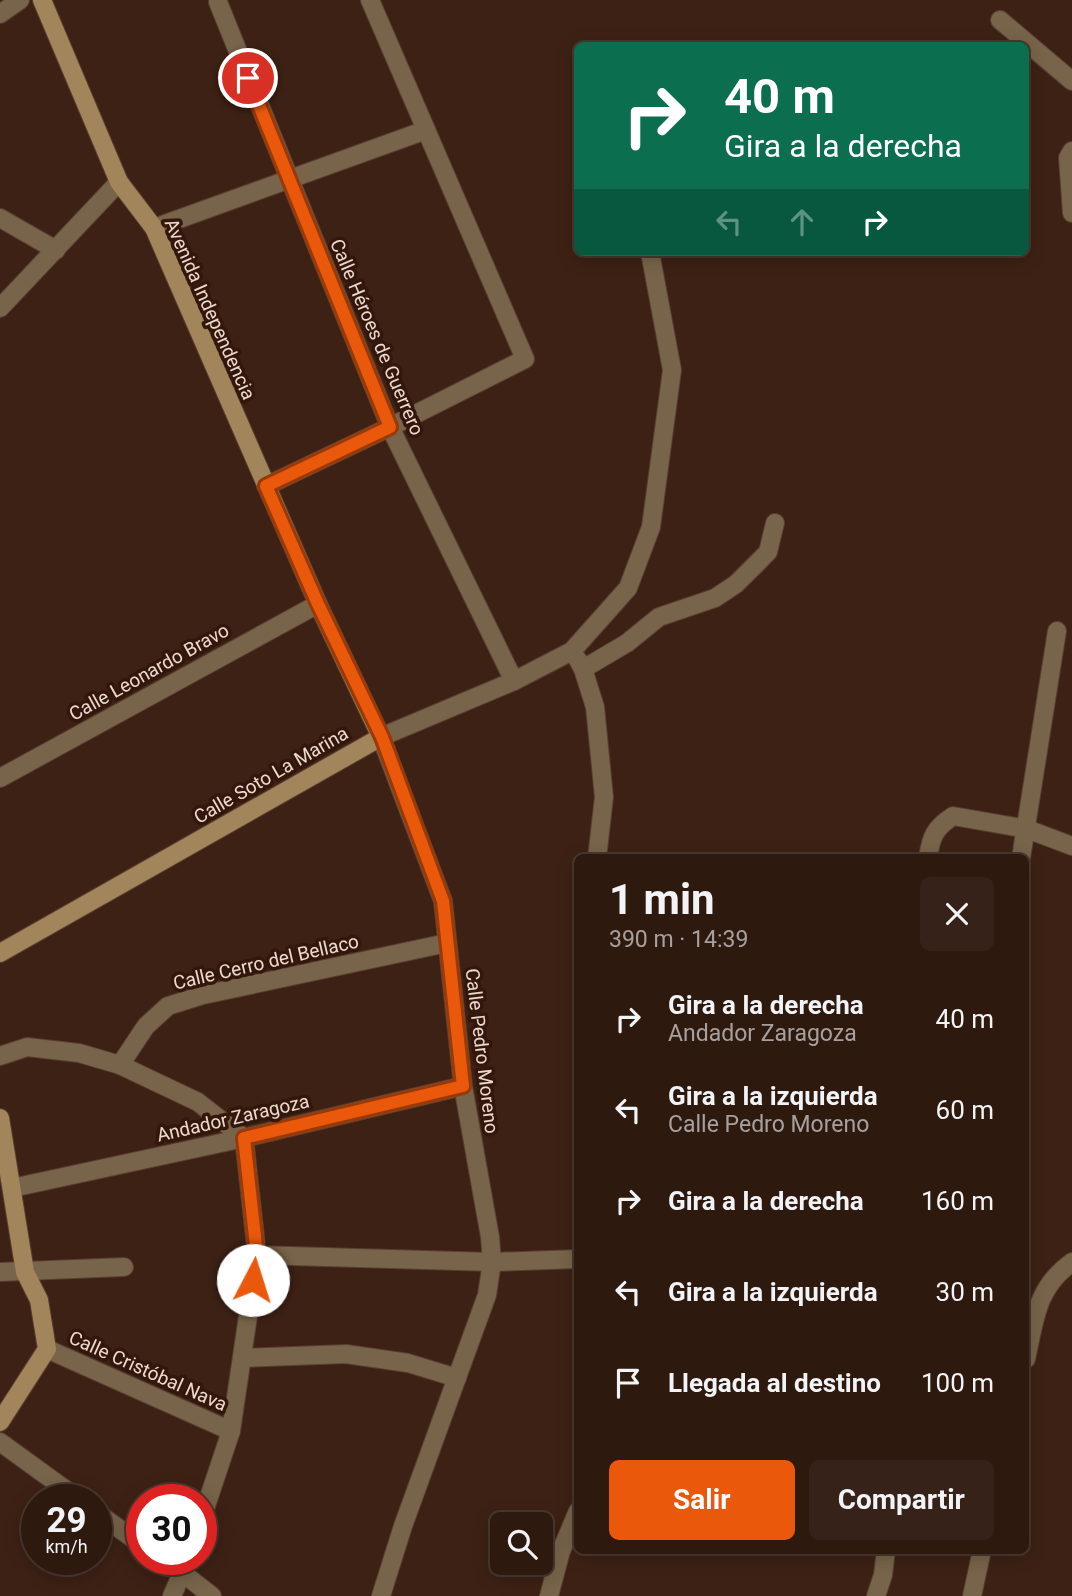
<!DOCTYPE html>
<html lang="es">
<meta charset="utf-8">
<style>
body{margin:0;font-family:Roboto,sans-serif;background:#362218;color:#f1f3f6;height:100vh;display:flex;flex-direction:column;font-size:26px;white-space:nowrap}
*{box-sizing:border-box;margin:0}
p{font-size:23px;color:#a7a09e}
.icon{flex:none;width:38px;height:38px;fill:none;stroke:currentColor;stroke-width:2;stroke-linecap:round;stroke-linejoin:round}
.map{position:relative;flex:1;overflow:hidden}
.drawer{position:absolute;left:574px;top:854px;width:455px;height:700px;display:flex;flex-direction:column;background:#2e190f;border-radius:10px;box-shadow:0 4px 18px #0003,0 0 0 2px #49382f}
.drawer>*{flex:none}
.banner{position:absolute;left:574px;top:42px;width:455px;height:214px;border-radius:10px;box-shadow:0 4px 18px #0003,0 0 0 2px #49382f;background:#0b6e4f;color:#fff;overflow:hidden}
.tools{position:absolute;left:490px;top:1512px;display:grid;gap:14px}
.tools a{display:grid;place-items:center;width:63px;height:63px;border-radius:10px;background:#2e190f;box-shadow:0 4px 18px #0003,0 0 0 2px #49382f;font-size:35px}
.speed{position:absolute;left:21px;top:1484px;display:flex;gap:14px;font-size:35px;font-weight:700;text-align:center}
.speed>*{display:grid;place-content:center;width:91px;height:91px;border-radius:50%;background:#2e190f;box-shadow:0 4px 18px #0003,0 0 0 2px #49382f;line-height:1}
.speed small{font-size:18px;font-weight:400}
.speed .limit{border:10px solid #d22;background:#fff;color:#111}
.pin{position:absolute;display:grid;place-items:center;width:60px;height:60px;color:#fff;margin:-30px;border:4px solid #fff;border-radius:50%;box-shadow:0 2px 7px #0007}
.me{position:absolute;width:77px;margin:-38px;rotate:5deg;stroke-linejoin:round;filter:drop-shadow(0 0 5px #0008)}
.turn{display:flex;align-items:center;gap:24px;height:147px;padding:0 35px;font-size:32px}
.turn .icon{width:91px;height:91px;stroke-width:2.5}
.turn b{display:block;font-size:49px;line-height:60px}
.lanes{display:flex;align-items:center;height:66px;padding:0 35px;background:#0003;justify-content:center;gap:35px;direction:ltr}
.lanes .off{opacity:.35}
.round{display:grid;place-items:center;flex:none;width:74px;height:74px;border-radius:10px;background:#362218}
.head{display:flex;align-items:center;justify-content:space-between;height:119px;padding:0 35px}
h1{font-size:42px;font-weight:700;line-height:52px}
.primary-button{display:flex;gap:14px;margin-top:auto;padding:14px 35px}
.primary-button a{flex:1;height:80px;border-radius:10px;background:#ea580c;color:#fff;font-size:28px;font-weight:700;line-height:80px;text-align:center}
.primary-button a+a{background:#362218;color:#f1f3f6}
ul{padding:0;list-style:none}
li{display:flex;align-items:center;gap:21px;height:91px;padding:0 35px}
li div{flex:1}
li b{display:block;font-size:26px}
li em{font-style:normal}
.map>svg:first-child{display:block}
.lines{fill:none;stroke-linecap:round;stroke-linejoin:round}
.street-casing{stroke:#593e32;stroke-width:20}
.secondary-casing{stroke:#593e32;stroke-width:20}
.street{stroke:#77644a;stroke-width:18}
.secondary{stroke:#a2855a;stroke-width:18}
.route-casing{stroke:#983908;stroke-width:18}
.route{stroke:#ea580c;stroke-width:12}
.labels{text-anchor:middle;dominant-baseline:central;stroke-width:7;stroke-linejoin:round;paint-order:stroke}
.street-label{font-size:19px;fill:#ecd9d0;stroke:#33170a}
</style>
<div class="map">
<svg width="1072" height="1596" viewBox="0 0 1072 1596">
<rect width="100%" height="100%" fill="#3d2114"/>
<g class="lines">
<g class="street-casing">
<g id="street">
<polyline points="218,2 390,427 514,681"/>
<polyline points="0,14 20,0"/>
<polyline points="1000,20 1072,81"/>
<polyline points="1072,151 1068,158 1072,213"/>
<polyline points="0,218 56,250"/>
<polyline points="154,228 426,130"/>
<polyline points="0,308 119,182"/>
<polyline points="266,486 390,427 525,359 370,0"/>
<polyline points="578,660 583,669 595,707 604,797 597,858"/>
<polyline points="583,669 627,643 659,617 715,598 736,584 768,552 775,523"/>
<polyline points="0,778 318,604"/>
<path d="M 928,858 C 931,836 935,828 953,816 L 1027,829 L 1072,846"/>
<polyline points="1021,858 1057,631"/>
<polyline points="0,1056 27,1047 79,1053 120,1065 198,1102 244,1138 257,1255 231,1431 201,1521"/>
<polyline points="120,1065 146,1026 168,1006 203,995 447,943"/>
<polyline points="12,1188 244,1138 463,1086"/>
<polyline points="257,1255 492,1262 578,1259"/>
<polyline points="0,1272 124,1267"/>
<polyline points="47,1349 231,1431"/>
<polyline points="242,1358 346,1354 408,1363 457,1378"/>
<path d="M 1026,1359 C 1035,1319 1036,1288 1072,1262"/>
<polyline points="0,1442 80,1500"/>
<polyline points="96,1512 142,1545"/>
<polyline points="184,1574 212,1596"/>
<polyline points="172,1596 188,1559"/>
<polyline points="381,1596 403,1526 487,1295 492,1262 490,1237 463,1086 443,901 381,737 514,681 572,651 628,588 651,527 672,370 650,252"/>
<polyline points="549,1596 561,1551 578,1511"/>
<polyline points="876,1596 883,1575 886,1550"/>
<polyline points="972,1596 982,1550"/>
</g>
</g>
<g class="secondary-casing">
<g id="secondary">
<polyline points="0,953 381,737 318,604 154,228 119,182 42,0"/>
<polyline points="0,1118 25,1272 39,1300 47,1349 0,1422"/>
</g>
</g>
<use href="#street" class="street"/>
<use href="#secondary" class="secondary"/>
</g>
<g class="lines">
<g class="route-casing">
<polyline id="route" points="248,78 390,427 266,486 318,604 382,737 443,901 463,1086 244,1138 257,1255 253,1280"/>
</g>
<use href="#route" class="route"/>
</g>
<g class="labels">
<g class="street-label">
<text transform="translate(210 309) rotate(66)">Avenida Independencia</text>
<text transform="translate(377 337) rotate(67)">Calle Héroes de Guerrero</text>
<text transform="translate(149 672) rotate(-29)">Calle Leonardo Bravo</text>
<text transform="translate(271 775) rotate(-30)">Calle Soto La Marina</text>
<text transform="translate(266 962) rotate(-13)">Calle Cerro del Bellaco</text>
<text transform="translate(482 1051) rotate(83)">Calle Pedro Moreno</text>
<text transform="translate(233 1118) rotate(-13)">Andador Zaragoza</text>
<text transform="translate(148 1371) rotate(24)">Calle Cristóbal Nava</text>
</g>
</g>
</svg>
<div class="tools">
<a><svg class="icon" aria-label="search" viewBox="0 0 24 24"><circle cx="10" cy="10" r="6"/><path d="M15 15l6 6"/></svg></a>
</div>
<div class="speed"><div>29<small>km/h</small></div><div class="limit">30</div></div>
<div class="pin" style="left:248px;top:78px;background:#d93025"><svg class="icon" aria-label="arrive" viewBox="0 0 24 24"><path d="M6 21V4h12l-3 4 3 4H6"/></svg></div>
<svg class="me" style="left:253px;top:1280px" viewBox="-20 -20 40 40"><circle r="19" fill="#fff"/><path d="M0-13L10 11 0 6-10 11z" fill="#ea580c"/></svg>
<div class="banner">
<div class="turn"><svg class="icon" aria-label="right" viewBox="0 0 24 24"><path d="M7 20v-9h11M14 6l5 5-5 5"/></svg><div><b>40 m</b>Gira a la derecha</div></div>
<div class="lanes"><svg class="icon off" aria-label="left" viewBox="0 0 24 24"><path d="M17 20v-9H6M10 6l-5 5 5 5"/></svg><svg class="icon off" aria-label="ahead" viewBox="0 0 24 24"><path d="M12 20V5M6 11l6-6 6 6"/></svg><svg class="icon" aria-label="right" viewBox="0 0 24 24"><path d="M7 20v-9h11M14 6l5 5-5 5"/></svg></div>
</div>
<section class="drawer">
<div class="head"><div><h1>1 min</h1><p>390 m · 14:39</p></div><a class="round"><svg class="icon" aria-label="close" viewBox="0 0 24 24"><path d="M6 6l12 12M18 6L6 18"/></svg></a></div>
<ul>
<li><svg class="icon" aria-label="right" viewBox="0 0 24 24"><path d="M7 20v-9h11M14 6l5 5-5 5"/></svg><div><b>Gira a la derecha</b><p>Andador Zaragoza</p></div><em>40 m</em></li>
<li><svg class="icon" aria-label="left" viewBox="0 0 24 24"><path d="M17 20v-9H6M10 6l-5 5 5 5"/></svg><div><b>Gira a la izquierda</b><p>Calle Pedro Moreno</p></div><em>60 m</em></li>
<li><svg class="icon" aria-label="right" viewBox="0 0 24 24"><path d="M7 20v-9h11M14 6l5 5-5 5"/></svg><div><b>Gira a la derecha</b></div><em>160 m</em></li>
<li><svg class="icon" aria-label="left" viewBox="0 0 24 24"><path d="M17 20v-9H6M10 6l-5 5 5 5"/></svg><div><b>Gira a la izquierda</b></div><em>30 m</em></li>
<li><svg class="icon" aria-label="arrive" viewBox="0 0 24 24"><path d="M6 21V4h12l-3 4 3 4H6"/></svg><div><b>Llegada al destino</b></div><em>100 m</em></li>
</ul>
<div class="primary-button"><a>Salir</a><a>Compartir</a></div>
</section>
</div>
